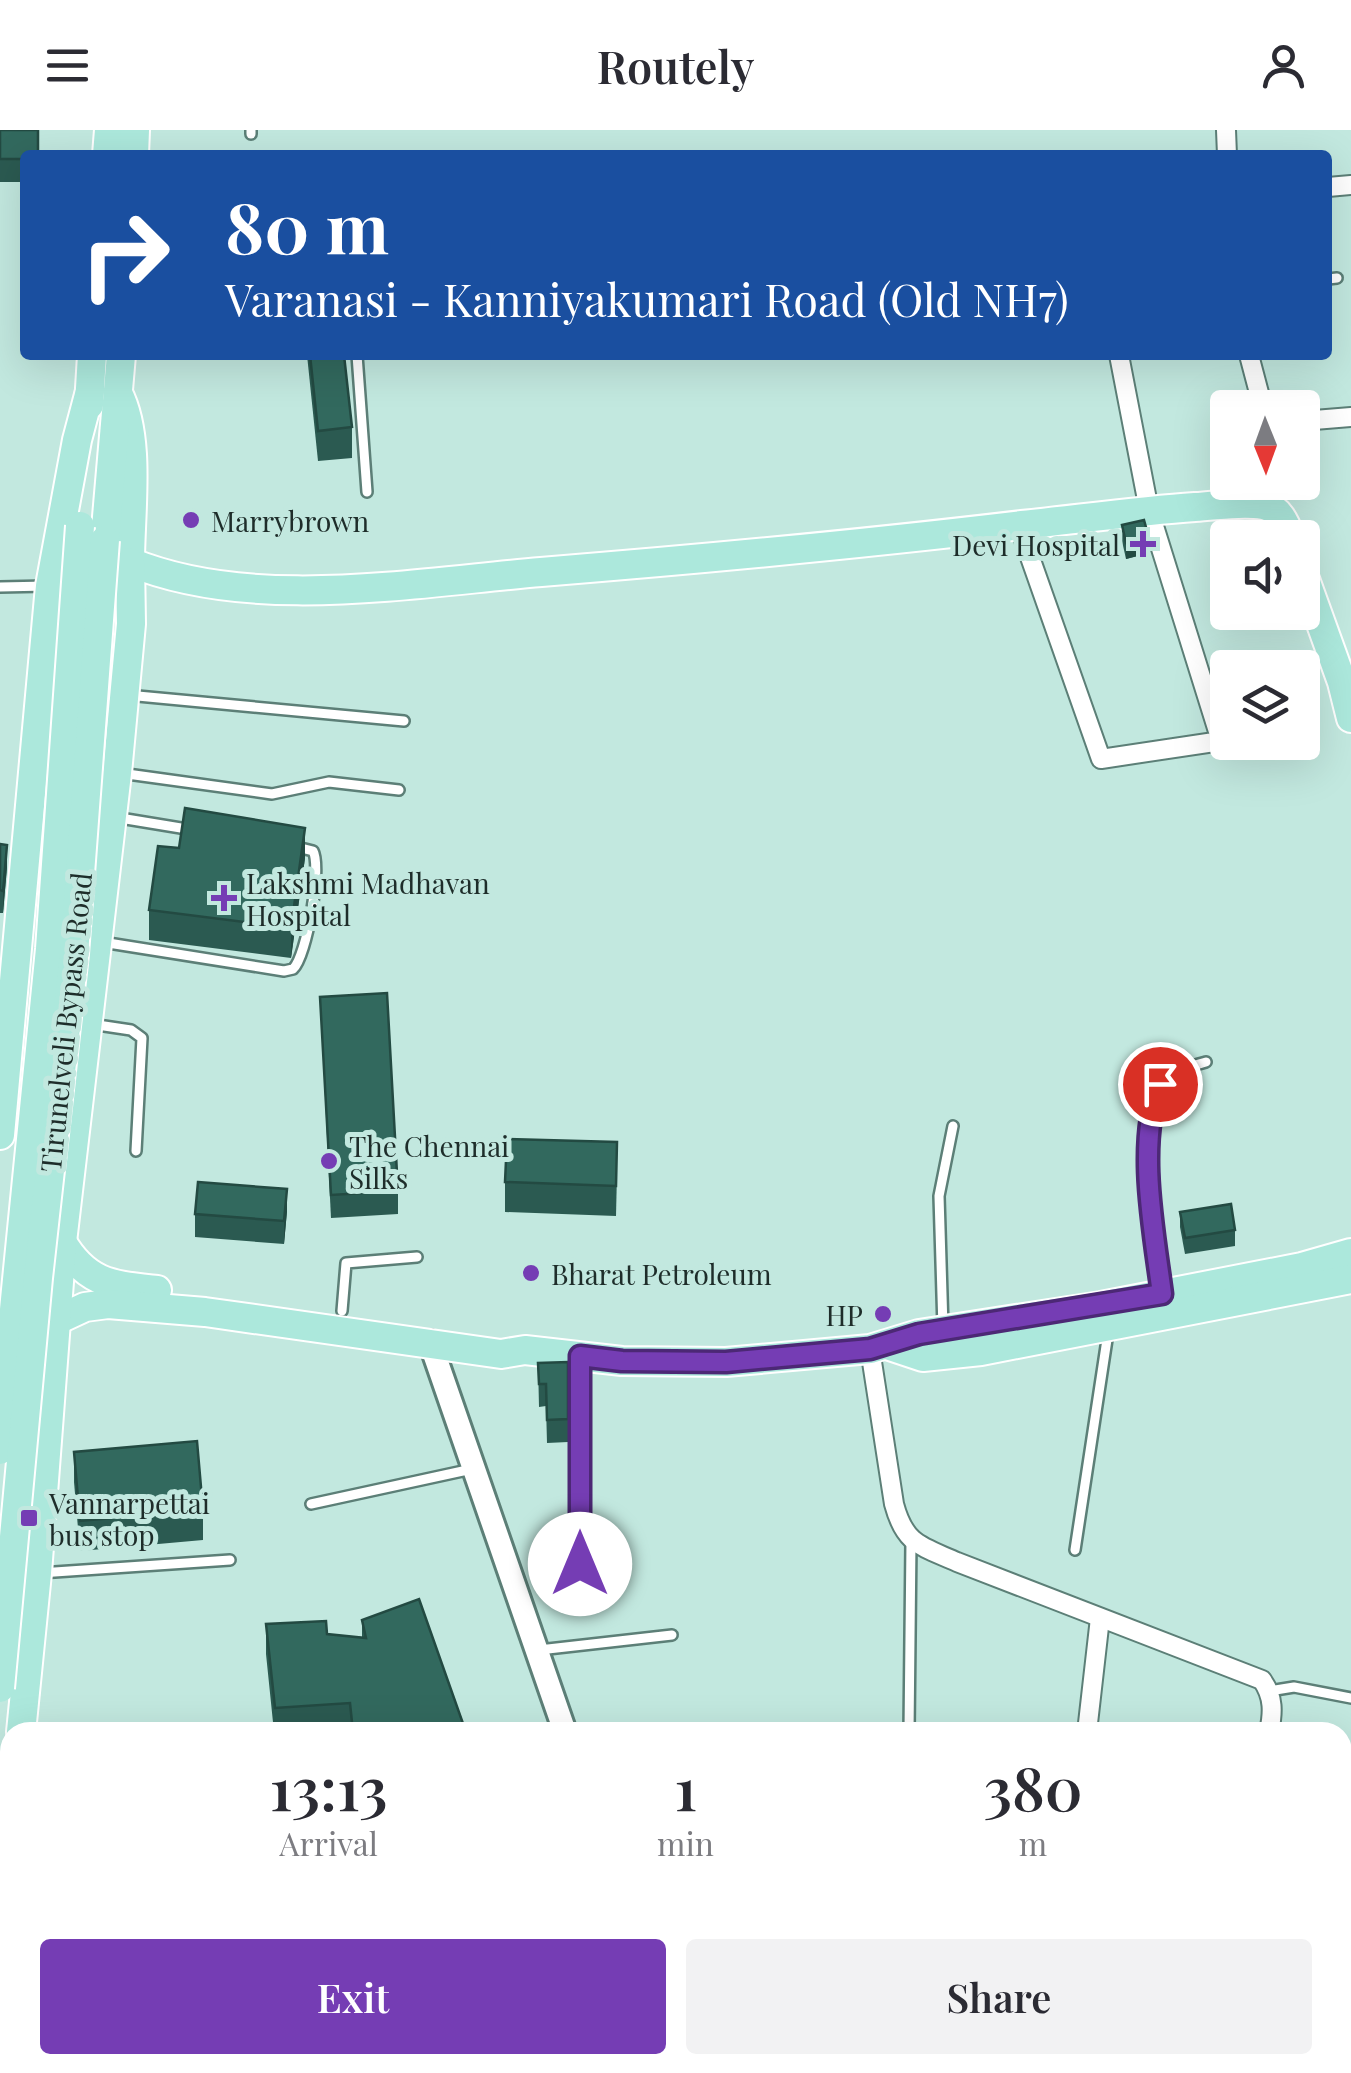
<!DOCTYPE html>
<style>
body{margin:0;font-family:"Playfair Display",serif;background:#f2f2f3;color:#2b2b33;height:100vh;display:flex;flex-direction:column;font-size:38px;white-space:nowrap}
*{box-sizing:border-box;margin:0}
p{font-size:32px;color:#7c7c81}
.icon{flex:none;width:55px;height:55px;fill:none;stroke:currentColor;stroke-width:2;stroke-linecap:round;stroke-linejoin:round}
.map{position:relative;flex:1;overflow:hidden}
.panel{position:absolute;left:0px;top:1592px;width:1352px;height:352px;display:flex;flex-direction:column;background:#fff;border-radius:30px 30px 0 0;box-shadow:0 10px 40px #0002}
.panel>*{flex:none}
.hud{position:absolute;left:20px;top:20px;width:1312px;height:210px;border-radius:10px;box-shadow:0 10px 40px #0002;background:#1a4fa0;color:#fff;overflow:hidden}
.needle{width:65px;rotate:179deg}
.controls{position:absolute;left:1210px;top:260px;display:grid;gap:20px}
.controls a{display:grid;place-items:center;width:110px;height:110px;border-radius:10px;background:#fff;box-shadow:0 10px 40px #0002;font-size:50px}
.pin{position:absolute;display:grid;place-items:center;width:85px;height:85px;color:#fff;margin:-42px;border:5px solid #fff;border-radius:50%;box-shadow:0 2px 10px #0007}
.me{position:absolute;width:110px;margin:-55px;rotate:0deg;stroke-linejoin:round;filter:drop-shadow(0 0 8px #0008)}
.turn{display:flex;align-items:center;gap:35px;height:210px;padding:0 40px;font-size:45px}
.turn .icon{width:130px;height:130px;stroke-width:2.5}
.turn b{display:block;font-size:70px;line-height:85px}
.eta{display:flex;justify-content:space-evenly;align-items:center;height:170px;text-align:center}
.eta b{font-size:60px;font-weight:600;line-height:70px}
.button{display:flex;gap:20px;margin-top:auto;padding:20px 40px}
.button a{flex:1;height:115px;border-radius:10px;background:#753db4;color:#fff;font-size:40px;font-weight:600;line-height:115px;text-align:center}
.button a+a{background:#f2f2f3;color:#2b2b33}
header{display:flex;justify-content:space-between;align-items:center;height:130px;padding:0 40px;background:#fff;font-size:45px;font-weight:600}
.map>svg:first-child{display:block}
.lines{fill:none;stroke-linecap:round;stroke-linejoin:round}
.lane-casing{stroke:#5c7f77;stroke-width:14}
.street-casing{stroke:#5c7f77;stroke-width:22}
.secondary-casing{stroke:#5c7f77;stroke-width:28}
.primary-casing{stroke:#fff;stroke-width:32}
.lane{stroke:#fff;stroke-width:9}
.street{stroke:#fff;stroke-width:18}
.secondary{stroke:#fff;stroke-width:22}
.primary{stroke:#ace8dc;stroke-width:28}
.primary-bridge-casing{stroke:#fff;stroke-width:32;stroke-linecap:butt}
.primary-bridge{stroke:#ace8dc;stroke-width:28}
.wall{fill:#2b5a51}
.shaded-wall{fill:#234a42}
.building{fill:#32695e;stroke:#234a42;stroke-width:2.5}
.route-casing{stroke:#4c2875;stroke-width:25}
.route{stroke:#753db4;stroke-width:18}
.poi-dot{fill:#753db4;stroke:#c2e8df;stroke-width:4}
.labels{text-anchor:middle;dominant-baseline:central;stroke-width:10;stroke-linejoin:round;paint-order:stroke}
.poi-label{font-size:28px;fill:#1e2d2a;stroke:#c2e8df;text-anchor:start}
.street-label{font-size:28px;fill:#1e2d2a;stroke:#c2e8df}
</style>
<header><svg class="icon" aria-label="menu" viewBox="0 0 24 24"><path d="M4 6h16M4 12h16M4 18h16"/></svg>Routely<svg class="icon" aria-label="person" viewBox="0 0 24 24"><circle cx="12" cy="8" r="4"/><path d="M4 21q1-7 8-7t8 7"/></svg></header>
<div class="map">
<svg width="1351" height="1943" viewBox="0 0 1351 1943">
<rect width="100%" height="100%" fill="#c2e8df"/>
<g class="lines">
<g class="lane-casing">
<g id="lane">
<polyline points="251,4 251,0"/>
<polyline points="1328,149 1337,148"/>
<polyline points="357,225 367,362"/>
<polyline points="0,457 47,456"/>
<polyline points="127,565 404,591"/>
<polyline points="120,643 272,664 329,652 399,660"/>
<polyline points="114,687 193,700"/>
<path d="M 102,812 L 284,841 L 293,839 C 307,826 322,737 313,721 L 297,717"/>
<polyline points="91,894 131,900 142,908 136,1021"/>
<path d="M 1161,1162 C 1156,1117 1136,995 1158,957 C 1168,941 1189,937 1206,932"/>
<polyline points="342,1181 346,1133 417,1127"/>
<polyline points="943,1198 939,1066 953,996"/>
<polyline points="311,1374 472,1339"/>
<polyline points="1075,1420 1108,1203"/>
<polyline points="40,1443 230,1430"/>
<polyline points="539,1520 672,1505"/>
<polyline points="1269,1561 1294,1557 1351,1568"/>
<polyline points="909,1602 911,1411"/>
<polyline points="1342,1917 1351,1918"/>
</g>
</g>
<g class="street-casing">
<g id="street">
<polyline points="1226,0 1227,25"/>
<polyline points="1328,57 1351,55"/>
<polyline points="1249,225 1263,278"/>
<polyline points="1302,291 1351,287"/>
<polyline points="1267,376 1272,352"/>
<polyline points="1019,396 1101,629 1221,611 1149,380 1119,225"/>
<path d="M 870,1219 L 894,1374 C 905,1415 921,1416 957,1432 L 1262,1550 C 1274,1567 1273,1583 1269,1602"/>
<polyline points="580,1433 580,1226"/>
<polyline points="1087,1602 1100,1488"/>
<polyline points="1342,1647 1351,1649"/>
<polyline points="842,1943 842,1935"/>
<polyline points="1200,1943 1202,1935"/>
</g>
</g>
<g class="secondary-casing">
<g id="secondary">
<polyline points="430,1212 565,1602"/>
<polyline points="682,1935 684,1943"/>
</g>
</g>
<g class="primary-casing">
<g id="primary">
<polyline points="107,25 109,0"/>
<polyline points="134,25 135,0"/>
<path d="M 118,263 C 141,308 130,381 130,432 C 252,482 412,453 541,442 C 702,429 862,414 1022,395 C 1080,389 1137,381 1195,377 C 1217,376 1241,371 1263,375 C 1279,378 1285,393 1291,408"/>
<polyline points="89,275 92,225"/>
<polyline points="105,410 121,225"/>
<polyline points="1302,441 1342,552 1351,588"/>
<polyline points="0,1005 50,456 77,310 90,261"/>
<path d="M 62,1112 C 87,1154 112,1155 157,1160"/>
<polyline points="57,1190 85,1177 108,1174 205,1182 501,1224 525,1220 622,1231 726,1232 870,1219 919,1204 1101,1176 1302,1137 1351,1123"/>
<polyline points="890,1216 923,1227 981,1221 1351,1149"/>
<polyline points="21,1602 37,1443 62,1112 117,643 131,494 130,432"/>
<polyline points="0,1809 10,1711"/>
</g>
</g>
<use href="#lane" class="lane"/>
<use href="#street" class="street"/>
<use href="#secondary" class="secondary"/>
<use href="#primary" class="primary"/>
<g class="primary-bridge-casing">
<g id="primary-bridge">
<polyline points="0,1320 50,819 80,396"/>
<polyline points="0,1558 38,1148 74,824 105,410"/>
</g>
</g>
<use href="#primary-bridge" class="primary-bridge"/>
</g>
<g class="wall">
<polygon points="0,0 25,25 25,52 0,52"/>
<polygon points="307,225 344,225 352,297 352,328 318,331"/>
<polygon points="1122,395 1149,423 1126,429 1122,411"/>
<polygon points="0,714 7,737 3,783 0,783"/>
<polygon points="179,718 305,728 291,828 149,810 149,780"/>
<polygon points="320,867 398,1061 398,1084 331,1088"/>
<polygon points="617,1043 616,1086 505,1082 505,1052"/>
<polygon points="287,1081 284,1114 195,1107 195,1084"/>
<polygon points="1180,1082 1235,1100 1235,1116 1185,1124 1180,1097"/>
<polygon points="568,1232 568,1312 547,1313 546,1276 539,1277 538,1233"/>
<polygon points="74,1322 203,1380 203,1410 80,1421 74,1352"/>
<polygon points="362,1490 466,1602 274,1602 266,1524 266,1494 327,1504 362,1507"/>
</g>
<g class="shaded-wall">
<polygon points="1149,408 1149,423 1126,429 1126,413"/>
<polygon points="1250,612 1278,612 1250,622"/>
<polygon points="305,698 305,728 291,828 291,798"/>
<polygon points="7,715 7,737 3,783 3,761"/>
<polygon points="287,1059 287,1081 284,1114 284,1091"/>
</g>
<g class="building">
<polygon points="0,0 38,0 38,25 25,25 25,29 0,29"/>
<polygon points="310,225 344,225 352,297 318,301"/>
<polygon points="1144,390 1149,408 1126,413 1122,395"/>
<polygon points="185,678 305,698 291,798 149,780 158,716 179,718"/>
<polygon points="0,714 7,715 3,761 0,760"/>
<polygon points="387,863 398,1061 331,1065 320,867"/>
<polygon points="507,1009 617,1012 616,1056 505,1052"/>
<polygon points="198,1052 287,1059 284,1091 195,1084"/>
<polygon points="1231,1074 1235,1100 1185,1108 1180,1082"/>
<polygon points="568,1232 568,1289 547,1290 546,1254 539,1254 538,1233"/>
<polygon points="197,1311 203,1380 80,1391 74,1322"/>
<polygon points="419,1469 466,1602 353,1602 350,1573 275,1578 266,1494 326,1491 327,1504 366,1508 362,1490"/>
<polygon points="1063,1595 1063,1602 1012,1602 1012,1596"/>
</g>
<g class="lines">
<g class="route-casing">
<path id="route" d="M 580,1434 L 580,1226 L 622,1231 L 726,1232 L 870,1219 L 919,1204 L 1162,1164 C 1154,1102 1136,1013 1160,954"/>
</g>
<use href="#route" class="route"/>
</g>
<g class="poi-dot">
<circle cx="191" cy="390" r="10"/>
<path d="M1138 399h10v10h10v10h-10v10h-10v-10h-10v-10h10z"/>
<path d="M219 753h10v10h10v10h-10v10h-10v-10h-10v-10h10z"/>
<circle cx="329" cy="1031" r="10"/>
<circle cx="531" cy="1143" r="10"/>
<circle cx="883" cy="1184" r="10"/>
<rect x="19" y="1378" width="20" height="20" rx="5"/>
</g>
<g class="labels">
<g class="poi-label">
<text x="211" y="390">Marrybrown</text>
<text x="1120" y="414" text-anchor="end">Devi Hospital</text>
<text x="246" y="752">Lakshmi Madhavan<tspan x="246" dy="32">Hospital</tspan></text>
<text x="349" y="1015">The Chennai<tspan x="349" dy="32">Silks</tspan></text>
<text x="551" y="1143">Bharat Petroleum</text>
<text x="863" y="1184" text-anchor="end">HP</text>
<text x="49" y="1372">Vannarpettai<tspan x="49" dy="32">bus stop</tspan></text>
</g>
<g class="street-label">
<text transform="translate(65 892) rotate(-84)">Tirunelveli Bypass Road</text>
</g>
</g>
</svg>
<div class="controls">
<a><svg class="needle" viewBox="-14 -14 28 28"><path d="M0-13l5 13h-10z" fill="#e53935"/><path d="M0 13l5-13h-10z" fill="#7c7c81"/></svg></a>
<a><svg class="icon" aria-label="sound" viewBox="0 0 24 24"><path d="M4 9h4l5-4v14l-5-4H4zM17 9q2 3 0 6"/></svg></a>
<a><svg class="icon" aria-label="layers" viewBox="0 0 24 24"><path d="M12 4l9 5-9 5-9-5zM3 14l9 5 9-5"/></svg></a>
</div>
<div class="pin" style="left:1160px;top:954px;background:#d93025"><svg class="icon" aria-label="arrive" viewBox="0 0 24 24"><path d="M6 21V4h12l-3 4 3 4H6"/></svg></div>
<svg class="me" style="left:580px;top:1434px" viewBox="-20 -20 40 40"><circle r="19" fill="#fff"/><path d="M0-13L10 11 0 6-10 11z" fill="#753db4"/></svg>
<div class="hud">
<div class="turn"><svg class="icon" aria-label="right" viewBox="0 0 24 24"><path d="M7 20v-9h11M14 6l5 5-5 5"/></svg><div><b>80 m</b>Varanasi - Kanniyakumari Road (Old NH7)</div></div>
</div>
<section class="panel">
<div class="eta">
<div><b>13:13</b><p>Arrival</p></div>
<div><b>1</b><p>min</p></div>
<div><b>380</b><p>m</p></div>
</div>
<div class="button"><a>Exit</a><a>Share</a></div>
</section>
</div>
